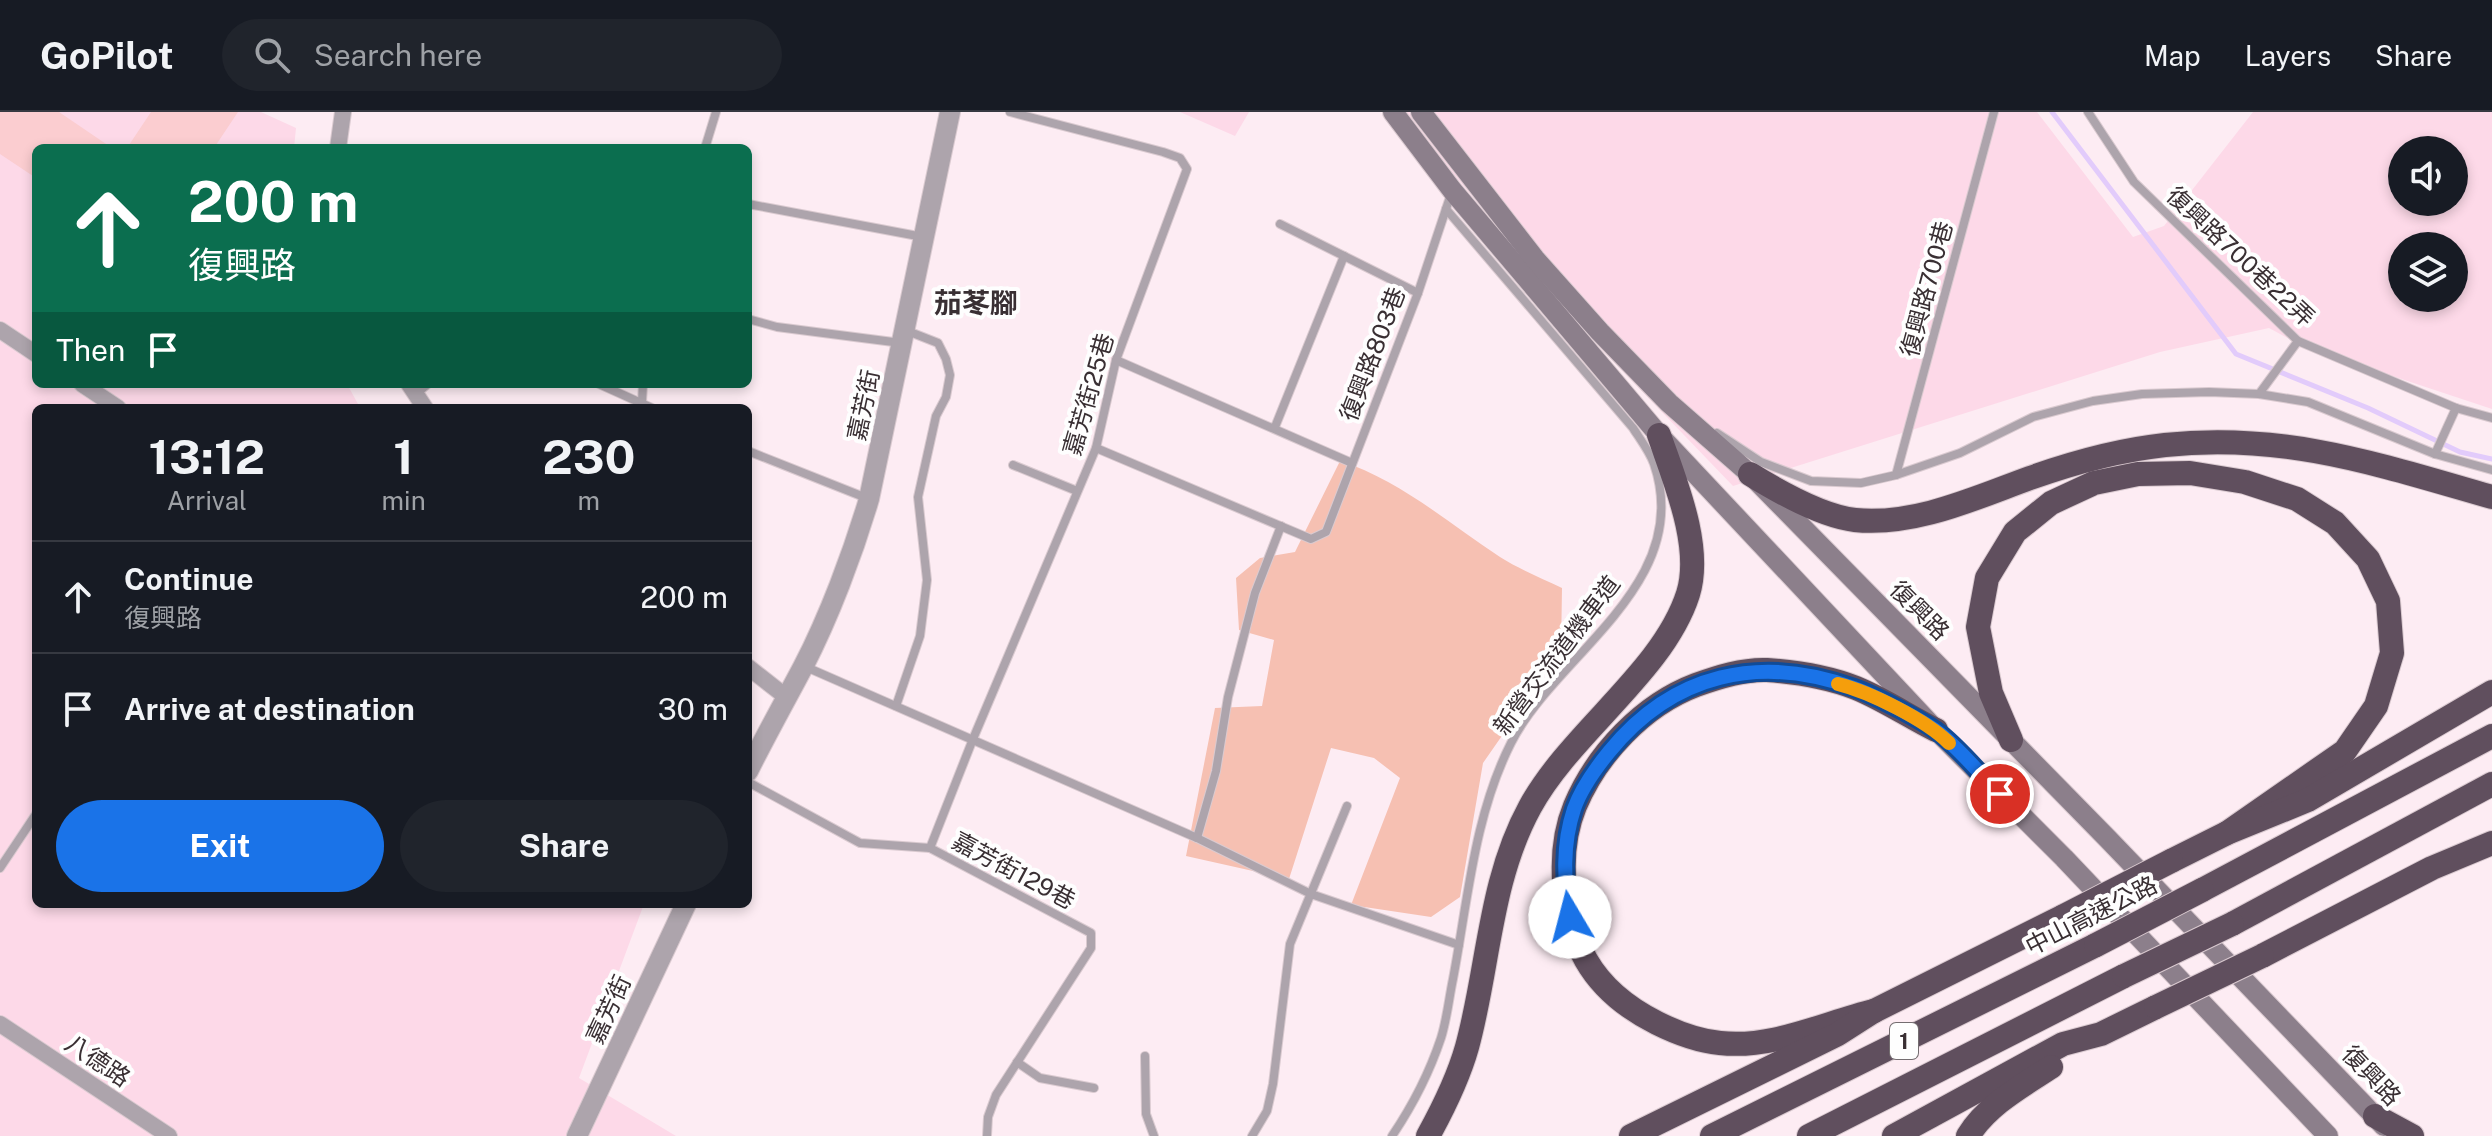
<!DOCTYPE html>
<meta charset="utf-8">
<style>
body{margin:0;font-family:"Public Sans","Noto Sans TC",sans-serif;background:#20242c;color:#f1f3f6;height:100vh;display:flex;flex-direction:column;font-size:30px;white-space:nowrap}
*{box-sizing:border-box;margin:0}
p{font-size:26px;color:#9ea1a6}
.icon{flex:none;width:44px;height:44px;fill:none;stroke:currentColor;stroke-width:2;stroke-linecap:round;stroke-linejoin:round}
.map{position:relative;flex:1;overflow:hidden}
.panel{position:absolute;left:32px;top:292px;width:720px;height:504px;display:flex;flex-direction:column;background:#171b24;border-radius:12px;box-shadow:0 4px 12px #0003}
.panel>*{flex:none}
.banner{position:absolute;left:32px;top:32px;width:720px;height:244px;border-radius:12px;box-shadow:0 4px 12px #0003;background:#0b6e4f;color:#fff;overflow:hidden}
.controls{position:absolute;left:2388px;top:24px;display:grid;gap:16px}
.controls a{display:grid;place-items:center;width:80px;height:80px;border-radius:50%;background:#171b24;box-shadow:0 4px 12px #0003;font-size:40px}
.pin{position:absolute;display:grid;place-items:center;width:68px;height:68px;color:#fff;margin:-34px;border:4px solid #fff;border-radius:50%;box-shadow:0 2px 8px #0007}
.me{position:absolute;width:88px;margin:-44px;rotate:352deg;stroke-linejoin:round;filter:drop-shadow(0 0 6px #0008)}
.turn{display:flex;align-items:center;gap:28px;height:168px;padding:0 24px;font-size:36px}
.turn .icon{width:104px;height:104px;stroke-width:2.5}
.turn b{display:block;font-size:56px;line-height:68px}
.then{display:flex;align-items:center;height:76px;padding:0 24px;background:#0003;gap:16px;font-size:30px}
.eta{display:flex;justify-content:space-evenly;align-items:center;height:136px;text-align:center}
.eta b{font-size:48px;font-weight:700;line-height:56px}
.button{display:flex;gap:16px;margin-top:auto;padding:16px 24px}
.button a{flex:1;height:92px;border-radius:48px;background:#1a73e8;color:#fff;font-size:32px;font-weight:700;line-height:92px;text-align:center}
.button a+a{background:#20242c;color:#f1f3f6}
ul{padding:0;list-style:none}
li{display:flex;align-items:center;gap:24px;height:112px;padding:0 24px;border-top:2px solid #363941}
li div{flex:1}
li b{display:block;font-size:30px}
li em{font-style:normal}
header{display:flex;align-items:center;gap:48px;box-sizing:border-box;height:112px;padding:0 40px;background:#171b24;border-bottom:2px solid #363941}
header strong{font-size:38px}
nav{display:flex;gap:44px;margin-inline-start:auto;font-size:28px}
.search{width:560px;height:72px;background:#20242c;display:flex;align-items:center;gap:20px;box-sizing:border-box;padding:0 28px;border-radius:44px;color:#9ea1a6;font-size:30px}
.map>svg:first-child{display:block}
.built{fill:#fdd9e8;fill-rule:evenodd}
.green{fill:#f6c0b2}
.lines{fill:none;stroke-linecap:round;stroke-linejoin:round}
.stream{stroke:#e2cbfb;stroke-width:5}
.building{fill:#fbcdd0}
.service-casing{stroke:#dacad0;stroke-width:10}
.minor-casing{stroke:#dacad0;stroke-width:18}
.tertiary-casing{stroke:#dacad0;stroke-width:22}
.secondary-casing{stroke:#dacad0;stroke-width:22}
.motorway-casing{stroke:#dacad0;stroke-width:26}
.service{stroke:#ada4ac;stroke-width:8}
.minor{stroke:#ada4ac;stroke-width:16}
.tertiary{stroke:#ada4ac;stroke-width:20}
.secondary{stroke:#8c7f8b;stroke-width:20}
.motorway{stroke:#604f5e;stroke-width:24}
.motorway-bridge-casing{stroke:#dacad0;stroke-width:26;stroke-linecap:butt}
.motorway-bridge{stroke:#604f5e;stroke-width:24}
.route-casing{stroke:#114b97;stroke-width:20}
.route{stroke:#1a73e8;stroke-width:14}
.slow{stroke:#f59e0b;stroke-width:14}
.labels{text-anchor:middle;dominant-baseline:central;stroke-width:8;stroke-linejoin:round;paint-order:stroke}
.shield{fill:#fefefe;stroke:#746d70;stroke-width:2}
.shield-label{font-size:22px;font-weight:bold;fill:#392f33}
.street-label{font-size:24px;fill:#392f33;stroke:#fefefe}
.quarter-label{font-size:28px;font-weight:bold;fill:#392f33;stroke:#fefefe}
</style>
<header>
<strong>GoPilot</strong>
<div class="search"><svg class="icon" aria-label="search" viewBox="0 0 24 24"><circle cx="10" cy="10" r="6"/><path d="M15 15l6 6"/></svg>Search here</div>
<nav><a>Map</a><a>Layers</a><a>Share</a></nav>
</header>
<div class="map">
<svg width="2492" height="1024" viewBox="0 0 2492 1024">
<rect width="100%" height="100%" fill="#fdecf3"/>
<g class="built">
<polygon points="0,0 261,0 296,16 294,36 36,36 36,272 347,272 358,292 356,296 36,296 36,792 644,792 579,966 676,1024 0,1024"/>
<polygon points="1180,0 1249,0 1235,24"/>
<path d="M 1402,0 L 2037,0 L 2133,125 L 2164,114 L 2253,0 L 2492,0 L 2492,297 L 2302,234 L 2269,216 L 2160,240 L 1733,374 L 1583,218 ZM 2402,38 L 2454,38 L 2454,90 L 2402,90 ZM 2402,134 L 2454,134 L 2454,186 L 2402,186 Z"/>
</g>
<path class="green" d="M 1340,349 C 1400,368 1448,411 1500,445 C 1519,457 1541,466 1562,476 L 1561,539 L 1483,651 L 1460,785 L 1431,805 L 1351,793 L 1400,666 L 1374,646 L 1331,636 L 1289,767 L 1186,744 L 1215,596 L 1262,594 L 1274,528 L 1239,518 L 1236,466 L 1260,446 L 1295,440 Z"/>
<g class="lines">
<polyline class="stream" points="2052,0 2236,242 2368,296 2460,340 2492,347"/>
</g>
<g class="building">
<polygon points="0,0 59,0 112,36 36,36 36,66 0,42"/>
<polygon points="151,0 238,0 214,36 127,36"/>
</g>
<g class="lines">
<g class="service-casing">
<g id="service">
<polyline points="2088,0 2134,70 2298,229 2456,296 2492,306"/>
<polyline points="705,36 716,0"/>
<polyline points="748,92 923,125"/>
<polyline points="1280,112 1418,181"/>
<polyline points="748,207 777,215 901,231"/>
<polyline points="1116,248 1352,351"/>
<polyline points="599,272 652,296"/>
<polyline points="416,282 428,272"/>
<polyline points="2259,282 2298,229"/>
<polyline points="642,290 643,272"/>
<polyline points="1275,315 1344,144"/>
<polyline points="1717,321 1761,350 1811,369 1861,371 1896,363 1960,341 2033,305 2093,289 2142,282 2209,280 2259,282 2308,290 2435,342 2492,358"/>
<polyline points="1096,336 1311,427 1326,420 1418,181 1452,79"/>
<polyline points="748,339 869,387"/>
<polyline points="2435,342 2456,296"/>
<polyline points="1013,353 1077,379"/>
<polyline points="1896,363 1994,0"/>
<polyline points="806,555 1197,726 1311,782 1459,833"/>
<polyline points="896,594 920,524 927,468 918,385 936,304 946,285 950,263 946,247 938,231 905,218"/>
<polyline points="748,670 860,731 930,736 1091,821 1091,836 996,983 988,1005 987,1024"/>
<polyline points="1197,726 1216,659 1228,585 1255,481 1281,414"/>
<polyline points="930,736 973,627 1096,336 1116,248 1187,57 1180,46 1163,40 1010,0"/>
<polyline points="0,756 36,702"/>
<polyline points="1145,944 1146,1002 1154,1024"/>
<polyline points="1017,950 1040,966 1094,976"/>
<polyline points="1252,1024 1267,999 1273,972 1290,832 1347,694"/>
<path d="M 1392,1024 C 1413,993 1429,962 1441,926 C 1447,907 1449,886 1453,867 C 1468,788 1474,704 1511,631 C 1555,543 1695,472 1654,352 C 1650,340 1640,327 1633,316 L 1446,97"/>
</g>
</g>
<g class="minor-casing">
<g id="minor">
<polyline points="338,36 343,0"/>
<polyline points="0,218 36,242"/>
<polyline points="82,272 118,296"/>
<polyline points="409,272 425,296"/>
<polyline points="748,555 785,584"/>
<polyline points="0,912 169,1024"/>
</g>
</g>
<g class="tertiary-casing">
<g id="tertiary">
<path d="M 748,659 C 766,623 785,589 803,555 C 829,505 853,441 869,387 L 950,0"/>
<polyline points="577,1024 686,792"/>
</g>
</g>
<g class="secondary-casing">
<g id="secondary">
<polyline points="1393,0 1452,78 1659,323 1936,618 2064,746 2328,1024"/>
<polyline points="1421,0 1535,147 1600,220 1669,291 1750,362 2107,726 2384,1014"/>
</g>
</g>
<g class="motorway-casing">
<g id="motorway">
<path d="M 1750,362 C 1779,380 1821,404 1855,408 C 1915,414 1975,386 2030,366 C 2075,350 2119,338 2165,333 C 2284,320 2380,353 2492,385"/>
<polyline points="2011,628 1991,581 1978,515 1987,466 2015,420 2051,391 2094,371 2138,362 2190,361 2245,370 2297,387 2335,411 2368,447 2388,489 2392,541 2376,594 2345,639 2227,721"/>
<polyline points="2171,749 2227,721 2308,688 2492,580"/>
<polyline points="2202,778 2492,624"/>
<polyline points="2232,812 2492,672"/>
<polyline points="2262,844 2432,756 2492,731"/>
<path d="M 1874,899 C 1824,911 1773,937 1720,931 C 1699,929 1677,921 1657,911 C 1629,897 1602,876 1586,848 C 1562,805 1556,740 1575,694 C 1597,642 1643,593 1696,573 C 1718,565 1743,557 1767,558 C 1796,560 1828,565 1856,576 C 1883,587 1910,605 1936,618"/>
<polyline points="2375,1004 2412,1024"/>
<path d="M 1428,1024 C 1444,995 1458,967 1467,935 C 1489,855 1489,770 1530,695 C 1571,620 1663,560 1688,482 C 1703,434 1674,367 1659,323"/>
<polyline points="1631,1024 1838,922 1874,899 2064,804"/>
<polyline points="1712,1024 2096,833"/>
<polyline points="1809,1024 2124,864"/>
<polyline points="1894,1024 2063,932 2101,922 2156,895"/>
<path d="M 1968,1024 C 1987,993 2022,974 2051,955"/>
</g>
</g>
<use href="#service" class="service"/>
<use href="#minor" class="minor"/>
<use href="#tertiary" class="tertiary"/>
<use href="#secondary" class="secondary"/>
<use href="#motorway" class="motorway"/>
<g class="motorway-bridge-casing">
<g id="motorway-bridge">
<polyline points="2064,804 2171,749"/>
<polyline points="2096,833 2202,778"/>
<polyline points="2124,864 2232,812"/>
<polyline points="2156,895 2262,844"/>
</g>
</g>
<use href="#motorway-bridge" class="motorway-bridge"/>
</g>
<g class="lines">
<g class="route-casing">
<path id="route" d="M 1570,805 C 1564,769 1562,733 1574,697 C 1581,677 1596,656 1609,640 C 1673,561 1760,542 1854,576 C 1874,583 1918,606 1935,618 C 1958,634 1980,663 2000,682"/>
</g>
<use href="#route" class="route"/>
<path class="slow" d="M 1838,572 C 1870,580 1926,608 1949,631"/>
</g>
<g class="labels">
<rect class="shield" x="1890" y="911" width="28" height="36" rx="6"/>
<g class="shield-label">
<text x="1904" y="929">1</text>
</g>
<g class="street-label">
<text transform="translate(2241 144) rotate(43)">復興路700巷22弄</text>
<text transform="translate(1926 177) rotate(-75)">復興路700巷</text>
<text transform="translate(1372 242) rotate(-69)">復興路803巷</text>
<text transform="translate(1088 282) rotate(-74)">嘉芳街25巷</text>
<text transform="translate(863 293) rotate(-78)">嘉芳街</text>
<text transform="translate(1920 498) rotate(45)">復興路</text>
<text transform="translate(1556 543) rotate(-53)">新營交流道機車道</text>
<text transform="translate(1014 758) rotate(28)">嘉芳街129巷</text>
<text transform="translate(2091 803) rotate(-27)">中山高速公路</text>
<text transform="translate(608 897) rotate(-65)">嘉芳街</text>
<text transform="translate(98 948) rotate(34)">八德路</text>
<text transform="translate(2372 963) rotate(46)">復興路</text>
</g>
<g class="quarter-label">
<text x="976" y="190">茄苳腳</text>
</g>
</g>
</svg>
<div class="controls">
<a><svg class="icon" aria-label="sound" viewBox="0 0 24 24"><path d="M4 9h4l5-4v14l-5-4H4zM17 9q2 3 0 6"/></svg></a>
<a><svg class="icon" aria-label="layers" viewBox="0 0 24 24"><path d="M12 4l9 5-9 5-9-5zM3 14l9 5 9-5"/></svg></a>
</div>
<div class="pin" style="left:2000px;top:682px;background:#d93025"><svg class="icon" aria-label="arrive" viewBox="0 0 24 24"><path d="M6 21V4h12l-3 4 3 4H6"/></svg></div>
<svg class="me" style="left:1570px;top:805px" viewBox="-20 -20 40 40"><circle r="19" fill="#fff"/><path d="M0-13L10 11 0 6-10 11z" fill="#1a73e8"/></svg>
<div class="banner">
<div class="turn"><svg class="icon" aria-label="ahead" viewBox="0 0 24 24"><path d="M12 20V5M6 11l6-6 6 6"/></svg><div><b>200 m</b>復興路</div></div>
<div class="then">Then<svg class="icon" aria-label="arrive" viewBox="0 0 24 24"><path d="M6 21V4h12l-3 4 3 4H6"/></svg></div>
</div>
<section class="panel">
<div class="eta">
<div><b>13:12</b><p>Arrival</p></div>
<div><b>1</b><p>min</p></div>
<div><b>230</b><p>m</p></div>
</div>
<ul>
<li><svg class="icon" aria-label="ahead" viewBox="0 0 24 24"><path d="M12 20V5M6 11l6-6 6 6"/></svg><div><b>Continue</b><p>復興路</p></div><em>200 m</em></li>
<li><svg class="icon" aria-label="arrive" viewBox="0 0 24 24"><path d="M6 21V4h12l-3 4 3 4H6"/></svg><div><b>Arrive at destination</b></div><em>30 m</em></li>
</ul>
<div class="button"><a>Exit</a><a>Share</a></div>
</section>
</div>
